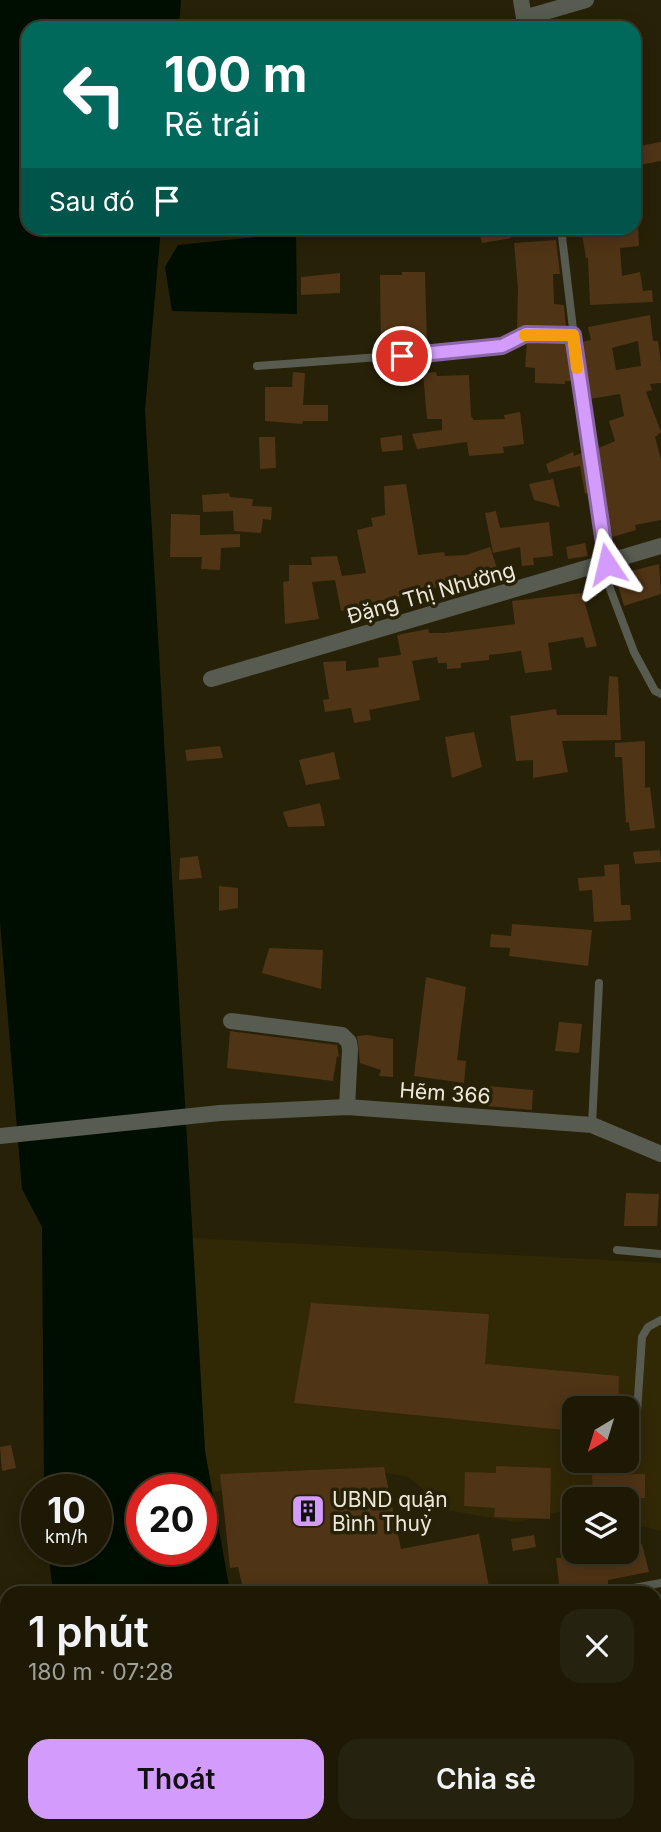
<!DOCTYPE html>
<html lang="vi">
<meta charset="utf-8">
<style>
body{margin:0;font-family:Inter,sans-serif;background:#25220f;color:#f1f3f6;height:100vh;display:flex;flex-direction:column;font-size:26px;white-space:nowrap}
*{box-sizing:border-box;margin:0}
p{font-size:23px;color:#a0a09a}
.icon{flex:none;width:38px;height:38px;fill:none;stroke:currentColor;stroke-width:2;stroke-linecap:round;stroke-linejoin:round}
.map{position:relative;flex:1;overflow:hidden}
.side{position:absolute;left:0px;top:1586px;width:662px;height:247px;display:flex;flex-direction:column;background:#1d1905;border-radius:21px 21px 0 0;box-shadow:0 4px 18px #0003,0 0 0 2px #3b3827}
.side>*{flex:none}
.top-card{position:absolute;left:21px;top:21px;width:620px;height:214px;border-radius:21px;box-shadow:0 4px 18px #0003,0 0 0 2px #3b3827;background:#00695c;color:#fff;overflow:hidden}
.needle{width:46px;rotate:218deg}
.tools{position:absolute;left:562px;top:1396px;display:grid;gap:14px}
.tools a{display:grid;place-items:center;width:77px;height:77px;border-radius:14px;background:#1d1905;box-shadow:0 4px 18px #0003,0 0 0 2px #3b3827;font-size:35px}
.speed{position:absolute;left:21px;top:1474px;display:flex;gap:14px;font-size:35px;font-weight:700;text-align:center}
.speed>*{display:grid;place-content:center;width:91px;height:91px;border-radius:50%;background:#1d1905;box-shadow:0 4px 18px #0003,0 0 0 2px #3b3827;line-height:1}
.speed small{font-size:18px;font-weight:400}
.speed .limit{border:10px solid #d22;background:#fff;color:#111}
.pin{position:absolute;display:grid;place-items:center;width:60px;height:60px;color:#fff;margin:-30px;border:4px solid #fff;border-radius:50%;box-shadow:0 2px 7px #0007}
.me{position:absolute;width:77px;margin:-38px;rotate:350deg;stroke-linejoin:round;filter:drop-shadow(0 0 5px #0008)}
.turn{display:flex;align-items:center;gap:24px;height:147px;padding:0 28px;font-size:32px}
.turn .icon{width:91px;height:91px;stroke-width:2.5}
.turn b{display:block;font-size:49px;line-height:60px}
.then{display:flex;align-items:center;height:66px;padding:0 28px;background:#0003;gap:14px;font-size:26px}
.round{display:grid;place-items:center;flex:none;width:74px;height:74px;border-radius:21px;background:#25220f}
.head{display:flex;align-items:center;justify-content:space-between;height:119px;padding:0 28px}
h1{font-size:42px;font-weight:600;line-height:52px}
.cta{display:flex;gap:14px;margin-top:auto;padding:14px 28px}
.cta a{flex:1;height:80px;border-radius:21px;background:#d39cfc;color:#111;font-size:28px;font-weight:600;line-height:80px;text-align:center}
.cta a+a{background:#25220f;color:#f1f3f6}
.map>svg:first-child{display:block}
.built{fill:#312806;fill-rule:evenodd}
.water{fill:#000e02;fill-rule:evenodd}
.building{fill:#503416;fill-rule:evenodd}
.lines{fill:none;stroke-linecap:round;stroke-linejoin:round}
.service{stroke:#575b50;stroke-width:8}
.minor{stroke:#575b50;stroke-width:16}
.route-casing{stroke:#8965a4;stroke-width:18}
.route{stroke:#d39cfc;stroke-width:12}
.slow{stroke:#f59e0b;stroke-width:12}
.labels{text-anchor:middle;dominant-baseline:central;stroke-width:7;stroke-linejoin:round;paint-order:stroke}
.street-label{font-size:21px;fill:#ede9da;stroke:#272107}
.poi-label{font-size:21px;fill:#ede9da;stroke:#272107;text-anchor:start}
</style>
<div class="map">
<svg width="661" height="1832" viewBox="0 0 661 1832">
<rect width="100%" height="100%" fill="#272107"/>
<path class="built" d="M 192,1238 L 661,1263 L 661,1531 L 627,1522 L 626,1500 L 574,1500 L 574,1508 L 517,1522 L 446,1510 L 409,1477 L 361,1469 L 213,1492 L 205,1451 ZM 574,1409 L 626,1409 L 626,1461 L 574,1461 Z"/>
<g class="water">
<path d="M 0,0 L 181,0 L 179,28 L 28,28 L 28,228 L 161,228 L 145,410 L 205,1451 L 230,1592 L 53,1592 L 48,1549 L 96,1549 L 96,1489 L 44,1489 L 42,1227 L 22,1189 L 0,922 ZM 142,1489 L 201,1489 L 201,1549 L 142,1549 Z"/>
<polygon points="296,233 297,314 172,311 165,267 178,245"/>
<polygon points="76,1825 261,1825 261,1832 77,1832"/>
</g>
<g class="building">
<polygon points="661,142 661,161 634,166 634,147"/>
<polygon points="478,228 508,228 511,238 482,243"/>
<polygon points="581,228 638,228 639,246 620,248 622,276 640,272 643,291 652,290 653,302 590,305 588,258 586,258"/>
<polygon points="556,240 560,274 553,274 554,304 564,305 566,328 517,329 518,289 514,243"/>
<polygon points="402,272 425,272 427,346 393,346 393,349 381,350 380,275 402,275"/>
<polygon points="340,273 340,293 301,295 301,277"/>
<path d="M 650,315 L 653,341 L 658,341 L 661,363 L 661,383 L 650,384 L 652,390 L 646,392 L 661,432 L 655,437 L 661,460 L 661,520 L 635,525 L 636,530 L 609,538 L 594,450 L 615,441 L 609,421 L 624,416 L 620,394 L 590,399 L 581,342 L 591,340 L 588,327 ZM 638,341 L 641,366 L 616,370 L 612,348 Z"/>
<polygon points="527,341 566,341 573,381 565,381 565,384 535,383 535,368 525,367"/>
<polygon points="293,372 305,373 303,405 328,405 328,421 303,421 302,424 265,421 265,387 292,387"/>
<polygon points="436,372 437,376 469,375 471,416 474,420 505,419 504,415 520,412 524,444 503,447 504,453 469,456 467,442 417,449 412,434 442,430 442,419 427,419 423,373"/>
<polygon points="402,435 403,450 382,452 380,438"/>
<polygon points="259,437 275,437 276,468 260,469"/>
<polygon points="573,452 574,456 582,453 588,493 585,494 580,466 549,473 546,464"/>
<polygon points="553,479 560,507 534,500 529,484"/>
<polygon points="406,484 418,555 444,552 445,556 466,555 490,547 498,571 482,576 483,585 463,588 461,580 438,583 439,587 416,590 417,593 383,600 383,603 341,611 335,580 312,582 319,619 285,624 283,582 289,581 289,565 312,565 311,557 337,556 342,576 366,573 357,530 373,526 371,518 385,515 384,486"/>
<polygon points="229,493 230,497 253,499 252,506 272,507 271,520 263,519 261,533 234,531 233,511 203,512 202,495"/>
<polygon points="496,511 500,528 549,522 553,556 533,558 534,565 522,566 520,547 493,553 485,513"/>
<polygon points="171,514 200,515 200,535 240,534 240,547 221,548 220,570 201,569 202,557 170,557"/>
<polygon points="585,543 588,556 568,559 566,547"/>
<polygon points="659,564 661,594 624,606 615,575"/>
<polygon points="582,593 597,646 586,648 583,637 548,643 552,670 525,673 521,651 489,655 489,660 461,663 461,668 447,669 447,663 438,663 437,657 412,661 420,700 369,710 371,720 354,723 351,708 325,712 323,700 329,699 323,662 346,661 346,671 379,667 378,658 401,655 397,635 428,629 429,633 444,633 515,624 512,601"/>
<polygon points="609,676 618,677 621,740 562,741 568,772 533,778 533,760 516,761 510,716 556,709 557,715 607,715"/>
<polygon points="474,732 482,767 452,778 445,737"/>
<polygon points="645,741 645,788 650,787 655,828 630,831 629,822 626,823 622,757 615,757 615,743"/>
<polygon points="220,746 223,758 187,761 185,750"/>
<polygon points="334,752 340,779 306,785 299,760"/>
<polygon points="320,803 325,826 288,827 283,812"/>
<polygon points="660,850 661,862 635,864 633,852"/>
<polygon points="198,856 202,878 179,880 180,858"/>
<polygon points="619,864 621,905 630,905 631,920 594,922 592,890 579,891 578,878 605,876 604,865"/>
<polygon points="219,886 238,888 238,908 219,911"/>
<polygon points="512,924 592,930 588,966 509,956 510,948 490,947 491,934 511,936"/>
<polygon points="269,948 323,950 321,989 262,973"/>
<polygon points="426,977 466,987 457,1060 466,1061 464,1083 414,1076"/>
<polygon points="559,1022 582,1024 579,1053 555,1051"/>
<polygon points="230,1031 337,1045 339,1057 337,1056 333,1081 227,1068"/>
<polygon points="367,1035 393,1039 393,1077 379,1076 381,1070 360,1063 357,1036"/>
<polygon points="488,1086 533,1090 532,1110 486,1106"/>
<polygon points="626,1193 659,1194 657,1226 624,1226"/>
<polygon points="311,1303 489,1314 485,1364 619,1376 618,1409 574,1409 574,1431 294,1403"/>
<polygon points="11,1445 16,1468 2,1471 0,1447"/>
<polygon points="496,1466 551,1468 550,1519 494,1517 495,1508 464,1506 465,1472 496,1473"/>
<polygon points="384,1467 401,1549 479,1534 490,1592 244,1592 238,1567 230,1568 220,1474"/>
<polygon points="645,1474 645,1498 593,1499 592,1475"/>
<polygon points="534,1535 536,1547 513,1551 511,1539"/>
<polygon points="642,1544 649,1572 608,1580 608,1585 560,1591 556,1558 630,1552 629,1546"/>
</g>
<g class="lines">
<g class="service">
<polyline points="561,228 587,446 607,564"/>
<polyline points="257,366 476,350 502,346 526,334 573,335"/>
<polyline points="601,565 634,652 655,691 661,694"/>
<polyline points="592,1125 599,983"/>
<polyline points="617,1250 661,1254"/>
<polyline points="634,1458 642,1337 648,1327 661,1320"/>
<polyline points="612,1592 661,1583"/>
</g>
<g class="minor">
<polyline points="521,0 524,18 586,0"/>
<polyline points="211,679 661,546"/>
<polyline points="231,1021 342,1035 349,1042 350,1050 347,1107"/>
<polyline points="0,1136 220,1113 347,1107 592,1125 661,1154"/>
<polyline points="654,1696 661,1695"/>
<polyline points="533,1825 534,1832"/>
</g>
</g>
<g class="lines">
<g class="route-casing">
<polyline id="route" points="402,356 502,346 526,334 573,335 607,564"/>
</g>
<use href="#route" class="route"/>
<polyline class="slow" points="525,335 573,335 577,368"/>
</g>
<defs>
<g id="building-square" transform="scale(1.75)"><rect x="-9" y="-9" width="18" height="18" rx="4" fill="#d39cfc" stroke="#272107"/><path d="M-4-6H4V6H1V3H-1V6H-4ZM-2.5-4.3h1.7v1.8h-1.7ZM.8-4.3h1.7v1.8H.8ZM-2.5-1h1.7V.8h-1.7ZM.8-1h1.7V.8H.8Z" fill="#111"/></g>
</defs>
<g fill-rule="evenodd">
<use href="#building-square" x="308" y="1511"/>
</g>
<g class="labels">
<g class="street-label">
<text transform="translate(431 593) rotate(-16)">Đặng Thị Nhường</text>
<text transform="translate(445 1093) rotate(4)">Hẽm 366</text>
</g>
<g class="poi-label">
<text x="332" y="1499">UBND quận<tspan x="332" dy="24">Bình Thuỷ</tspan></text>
</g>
</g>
</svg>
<div class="tools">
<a><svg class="needle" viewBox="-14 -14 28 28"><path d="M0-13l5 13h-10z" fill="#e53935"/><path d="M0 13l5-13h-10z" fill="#a0a09a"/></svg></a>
<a><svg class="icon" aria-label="layers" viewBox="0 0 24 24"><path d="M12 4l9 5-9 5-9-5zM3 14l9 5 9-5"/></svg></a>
</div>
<div class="speed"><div>10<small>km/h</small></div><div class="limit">20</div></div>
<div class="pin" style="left:402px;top:356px;background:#d93025"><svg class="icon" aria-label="arrive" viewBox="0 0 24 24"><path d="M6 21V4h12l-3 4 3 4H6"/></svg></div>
<svg class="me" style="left:607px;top:564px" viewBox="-20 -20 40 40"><path d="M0-17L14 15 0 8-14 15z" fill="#d39cfc" stroke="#fff" stroke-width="4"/></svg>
<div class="top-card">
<div class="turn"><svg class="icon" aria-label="left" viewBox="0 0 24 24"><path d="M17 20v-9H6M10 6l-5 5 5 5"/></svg><div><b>100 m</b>Rẽ trái</div></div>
<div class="then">Sau đó<svg class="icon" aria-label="arrive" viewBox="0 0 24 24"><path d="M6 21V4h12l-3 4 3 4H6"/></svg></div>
</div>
<section class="side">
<div class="head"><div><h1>1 phút</h1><p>180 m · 07:28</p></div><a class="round"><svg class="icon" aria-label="close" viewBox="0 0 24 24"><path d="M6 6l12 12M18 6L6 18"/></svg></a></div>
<div class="cta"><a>Thoát</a><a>Chia sẻ</a></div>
</section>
</div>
